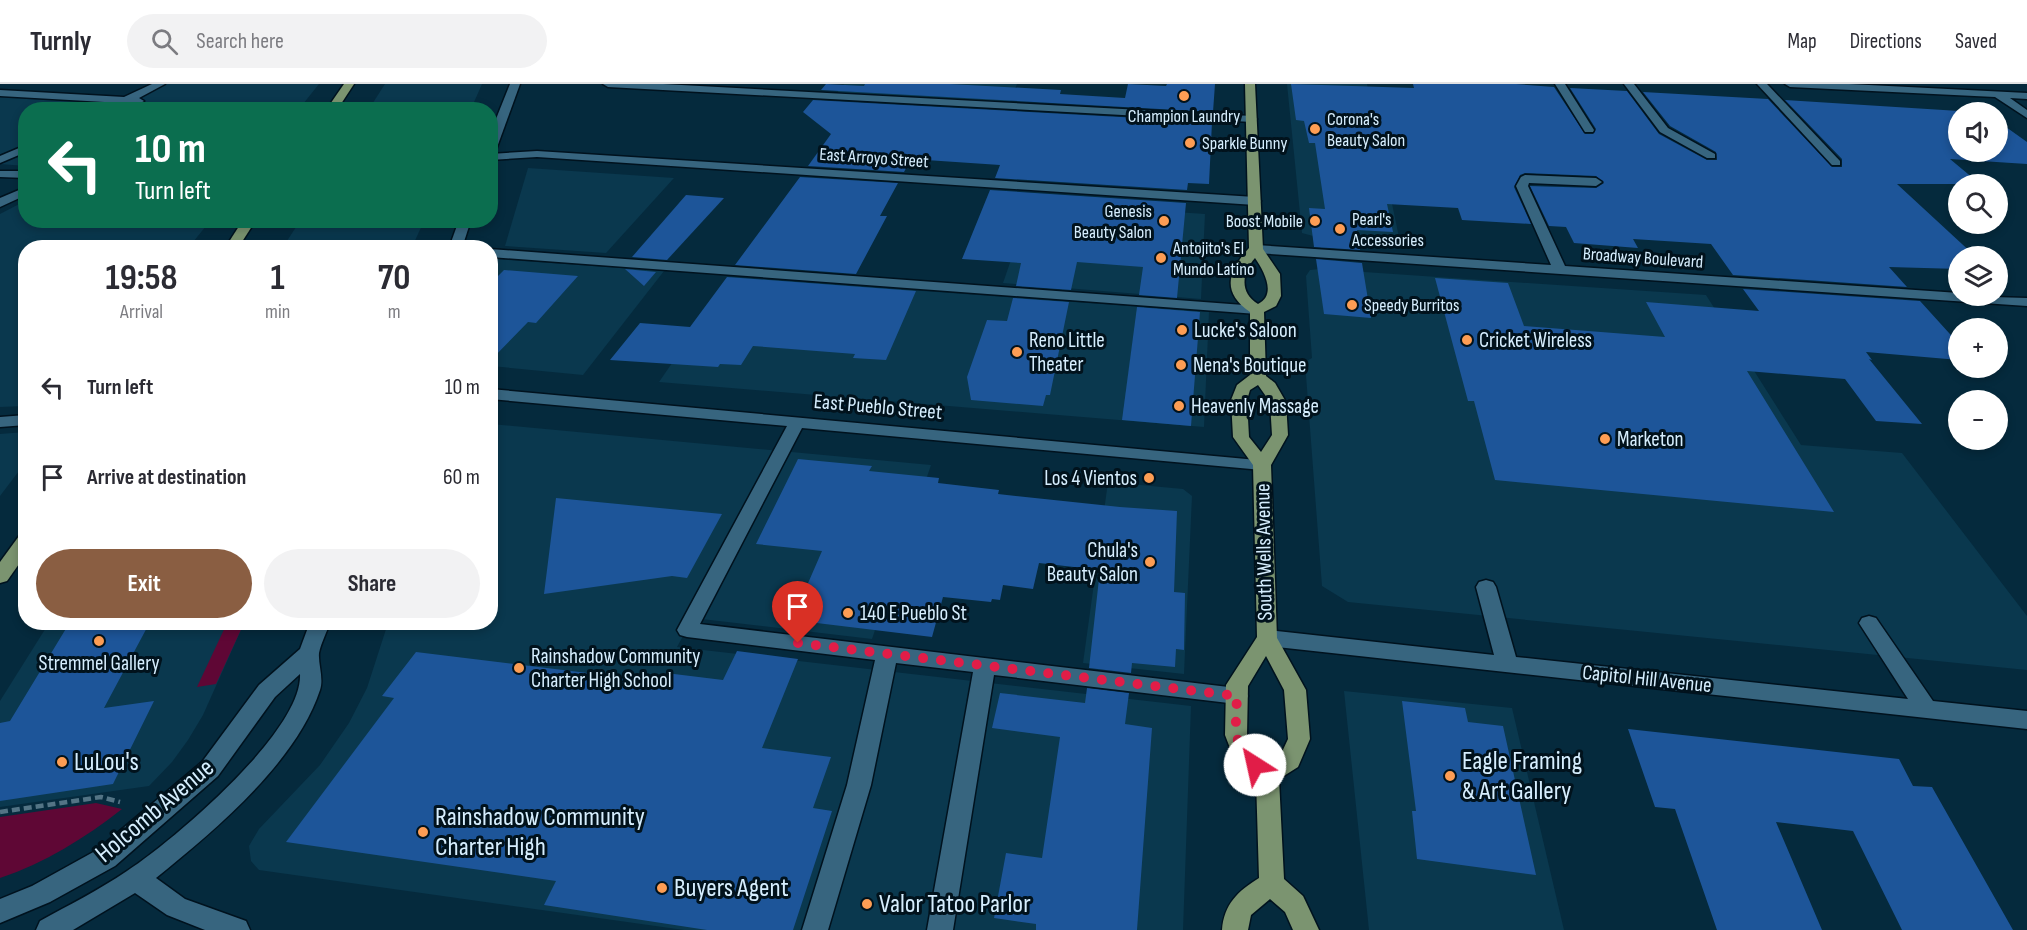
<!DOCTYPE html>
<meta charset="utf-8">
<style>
body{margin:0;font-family:"Sofia Sans Condensed",sans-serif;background:#f2f2f3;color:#2b2b33;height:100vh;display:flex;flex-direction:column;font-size:22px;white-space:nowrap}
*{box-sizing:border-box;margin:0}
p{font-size:20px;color:#7c7c81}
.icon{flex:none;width:33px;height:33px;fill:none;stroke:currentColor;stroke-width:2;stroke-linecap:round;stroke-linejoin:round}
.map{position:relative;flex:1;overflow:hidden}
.panel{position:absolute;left:18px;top:156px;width:480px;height:390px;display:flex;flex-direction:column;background:#fff;border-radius:24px;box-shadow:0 3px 9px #0003}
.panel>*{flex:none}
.hud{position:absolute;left:18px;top:18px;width:480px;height:126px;border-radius:24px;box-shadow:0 3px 9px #0003;background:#0b6e4f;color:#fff;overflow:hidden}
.tools{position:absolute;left:1948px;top:18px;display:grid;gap:12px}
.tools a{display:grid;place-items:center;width:60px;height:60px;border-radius:50%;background:#fff;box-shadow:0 3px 9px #0003;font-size:30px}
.pin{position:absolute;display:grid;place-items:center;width:51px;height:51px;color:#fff;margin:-62px -26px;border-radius:50% 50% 50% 0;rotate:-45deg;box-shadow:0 0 6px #0007}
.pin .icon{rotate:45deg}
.me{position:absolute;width:66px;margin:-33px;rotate:325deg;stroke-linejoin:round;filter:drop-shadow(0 0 4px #0008)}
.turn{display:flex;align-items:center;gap:21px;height:126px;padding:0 18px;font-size:27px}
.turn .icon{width:78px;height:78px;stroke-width:2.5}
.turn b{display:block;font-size:42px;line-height:51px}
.eta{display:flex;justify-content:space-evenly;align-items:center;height:102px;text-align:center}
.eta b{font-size:36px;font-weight:700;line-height:42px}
.cta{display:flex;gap:12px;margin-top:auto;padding:12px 18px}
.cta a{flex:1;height:69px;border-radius:36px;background:#8a5e42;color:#fff;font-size:24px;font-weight:700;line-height:69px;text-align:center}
.cta a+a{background:#f2f2f3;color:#2b2b33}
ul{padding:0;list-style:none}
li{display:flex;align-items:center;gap:18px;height:90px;padding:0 18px}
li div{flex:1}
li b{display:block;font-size:22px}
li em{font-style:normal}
header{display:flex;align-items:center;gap:36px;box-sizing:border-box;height:84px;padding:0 30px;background:#fff;border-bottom:2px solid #e1e1e2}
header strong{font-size:28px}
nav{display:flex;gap:33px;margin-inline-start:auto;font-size:21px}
.search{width:420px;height:54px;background:#f2f2f3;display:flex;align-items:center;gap:15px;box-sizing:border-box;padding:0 21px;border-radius:33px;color:#7c7c81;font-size:22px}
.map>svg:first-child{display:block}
.built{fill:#0a384e}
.green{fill:#5f0735}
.building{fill:#1d5599}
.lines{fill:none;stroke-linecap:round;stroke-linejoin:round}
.minor-casing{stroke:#00121e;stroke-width:3}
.major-casing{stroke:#00121e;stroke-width:3}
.path{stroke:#537485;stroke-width:4.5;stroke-dasharray:8 4;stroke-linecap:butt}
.minor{fill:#37657f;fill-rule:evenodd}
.major{fill:#7b9470;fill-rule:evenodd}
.route{stroke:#e11d48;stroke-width:10;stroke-dasharray:0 18}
.poi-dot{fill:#fd9d54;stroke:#01121c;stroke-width:2}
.labels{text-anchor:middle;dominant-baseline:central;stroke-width:6;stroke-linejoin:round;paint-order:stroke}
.far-poi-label{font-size:18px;fill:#d6eefe;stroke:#01121c;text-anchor:start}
.far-street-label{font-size:18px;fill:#d6eefe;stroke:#01121c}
.poi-label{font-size:21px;fill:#d6eefe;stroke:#01121c;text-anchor:start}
.street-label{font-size:21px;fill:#d6eefe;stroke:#01121c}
.near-poi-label{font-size:26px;fill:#d6eefe;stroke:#01121c;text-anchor:start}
.near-street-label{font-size:26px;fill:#d6eefe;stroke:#01121c}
</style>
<header>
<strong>Turnly</strong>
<div class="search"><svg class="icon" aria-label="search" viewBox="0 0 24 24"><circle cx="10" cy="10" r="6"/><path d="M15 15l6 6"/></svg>Search here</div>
<nav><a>Map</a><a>Directions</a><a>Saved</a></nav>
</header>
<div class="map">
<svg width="2027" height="846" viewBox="0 0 2027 846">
<rect width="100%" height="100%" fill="#052a3d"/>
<g class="built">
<polygon points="160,0 319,0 299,25 26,26 25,82 0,80 0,9 126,16"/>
<polygon points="385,0 482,0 471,25 369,25"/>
<polygon points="844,0 1017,0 1010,18 837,9"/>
<polygon points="1287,0 1367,0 1400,158 1313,152 1302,149"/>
<polygon points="528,84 674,94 606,169 505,162"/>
<polygon points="25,117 26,136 210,137 189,163 26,164 25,322 0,323 0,130"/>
<polygon points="1031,118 1205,130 1201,215 1003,199"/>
<polygon points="300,137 300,136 424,137 412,163 283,163"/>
<polygon points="495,175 664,187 583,291 491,282 491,193"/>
<polygon points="1320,185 1706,211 1801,361 1902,369 2027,532 2027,586 1348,518 1322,502 1305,278 1312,274 1306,192 1310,186"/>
<polygon points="731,193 1209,228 1204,343 659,298"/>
<polygon points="491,340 931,381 872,555 693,534 677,563 1191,622 1183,846 684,846 259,786 251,777 249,762 259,745 320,681 349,639 367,604 388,539 490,538"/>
<polygon points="25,348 25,379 0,412 0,350"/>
<polygon points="1108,398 1183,405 1192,412 1184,590 1083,579"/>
<polygon points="49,539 244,539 203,631 188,656 172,678 149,702 0,723 0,617"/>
<polygon points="1344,607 1512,624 1564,846 1369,846"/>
</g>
<g class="green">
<polygon points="227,539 244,539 216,600 197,603"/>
<path d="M 96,719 L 122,725 C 85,754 45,779 0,794 L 0,733 Z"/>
</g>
<g class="building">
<polygon points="826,0 864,2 865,0 950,0 1061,6 1060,10 1125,14 1128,0 1166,2 1167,0 1215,0 1213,28 821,6"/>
<polygon points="1291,0 1414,4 1413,0 1516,0 1554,3 1585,50 1593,50 1596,45 1570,4 1627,7 1659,50 1707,76 1717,76 1716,68 1670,42 1643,8 1768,15 1832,83 1842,83 1842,75 1785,16 1975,28 1959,28 1959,68 1998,68 1999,38 2027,58 2027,80 1950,75 1980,100 1897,100 1975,172 1959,172 1959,185 1889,183 1907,203 1733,191 1711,160 1633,155 1638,164 1574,159 1566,143 1549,142 1530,102 1596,104 1604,99 1596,92 1525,89 1520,91 1514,103 1531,140 1462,136 1458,124 1387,120 1393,148 1357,146 1360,166 1314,163 1309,124 1325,125 1315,59 1309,59 1304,37 1296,36"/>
<polygon points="813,16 1212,38 1209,100 1188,99 1187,106 995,94 1000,81 911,75 904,88 808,82 831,50 803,28"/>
<polygon points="800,93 898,99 880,132 887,132 856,190 735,181"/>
<polygon points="990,106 1186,119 1177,214 1139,211 1143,183 1077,178 1071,206 1016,202 1021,179 962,175"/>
<polygon points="686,111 724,114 667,176 632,173"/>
<polygon points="1316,175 1362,179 1371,234 1324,230"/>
<polygon points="625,185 656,188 644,202"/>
<polygon points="504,186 578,192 536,239 528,238 490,277 490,206 493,197"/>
<polygon points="727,193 849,202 916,207 886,276 853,274 855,270 753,262 741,281 720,280 718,283 610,276 640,239 690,243"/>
<polygon points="1435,194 1508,199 1524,242 1665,253 1646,218 1759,227 1743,205 1920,217 1959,260 1959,276 1866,268 1872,276 1869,275 1922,340 1876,337 1845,295 1747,287 1834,428 1495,396 1474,317 1468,317"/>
<polygon points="1013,214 1069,218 1050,311 1046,311 1043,322 971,316 967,293 987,236 1007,237"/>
<polygon points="1137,223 1200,228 1191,342 1122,336"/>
<polygon points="798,375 872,382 869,387 939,394 938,399 999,406 998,410 1120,423 1177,427 1174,508 1185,509 1184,566 1176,565 1175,583 1132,579 1131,589 1089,584 1100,486 1039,479 1033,505 1003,501 1000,516 992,515 991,518 943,513 932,553 792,536 822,467 756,460"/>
<polygon points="556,414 722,430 687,494 672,492 544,510"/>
<polygon points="70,538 150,538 104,624 154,617 113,700 0,717 0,639 10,637"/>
<polygon points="737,567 798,575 762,664 831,673 813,724 832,727 793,846 707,846 544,821 556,797 286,758 394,614 382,612 416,568 661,598 666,589 723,596"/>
<polygon points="1087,604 1129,609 1125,640 1152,644 1137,846 1036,846 1036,840 994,834 1006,769 1042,774 1060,653 992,644 1000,609 1085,619"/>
<polygon points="1402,617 1465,624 1468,638 1503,642 1536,791 1417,775 1412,727 1416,727"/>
<polygon points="1628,645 1899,675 1913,702 1932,703 2013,846 1902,846 1853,747 1776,738 1822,846 1717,846 1675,725 1655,723"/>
</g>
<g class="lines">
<g class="minor-casing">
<g id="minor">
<polygon points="152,0 165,0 139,14 144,17 139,20 0,12 0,6 124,13"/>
<polygon points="510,0 520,0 496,66 490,69 490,50"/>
<polygon points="603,0 663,0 1252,32 1257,35 1252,38 608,3"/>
<polygon points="1555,0 1565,0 1594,46 1593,48 1585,48"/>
<polygon points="1624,0 1634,0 1668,44 1715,70 1715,74 1707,74 1660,48"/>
<polygon points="1757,0 1767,0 1840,77 1840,81 1832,81"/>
<polygon points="1785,0 1849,0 2027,9 2027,15 2010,14 2027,26 2027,34 1995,13 1790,3"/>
<polygon points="26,61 26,68 0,79 0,72"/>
<polygon points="537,67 1255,113 1261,117 1255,121 537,73 490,76 490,70"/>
<polygon points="0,87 26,87 26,94 0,93"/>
<polygon points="1525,91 1596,94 1602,98 1596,102 1529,99 1528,102 1565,182 1959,209 1959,212 2027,214 2027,222 1256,169 1249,165 1256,161 1551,181 1516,102 1521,93"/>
<polygon points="26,103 26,111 0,123 0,114"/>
<polygon points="459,136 471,136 462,164 449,164"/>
<polygon points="490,165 1257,222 1264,226 1257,230 490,173"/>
<polygon points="490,305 1268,377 1271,381 1268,385 1262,386 802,344 700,540 1237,604 1245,606 1248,612 1245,618 1237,620 994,591 953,846 927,846 973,588 896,579 871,701 828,846 802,846 847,701 875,576 687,553 680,551 677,546 787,342 490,315"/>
<polygon points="26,331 26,341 0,343 0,333"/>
<polygon points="1486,496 1493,498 1496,503 1516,573 1908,615 1859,539 1862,534 1869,532 1876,534 1933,617 2027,627 2027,645 1267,562 1260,559 1257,554 1260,549 1267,546 1494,571 1476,503 1479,498"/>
<path d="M 310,538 L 330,538 C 327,548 321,559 319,569 C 318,581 324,594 320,606 C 296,679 214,747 156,794 L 185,815 L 246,837 L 250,846 L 205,846 L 167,831 L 135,809 L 73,846 L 36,846 L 40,837 C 69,821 99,806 127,787 C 173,757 303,647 300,590 L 275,613 L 218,692 L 115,782 L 50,818 L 0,839 L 0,815 L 32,802 L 97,766 L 202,678 L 259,601 L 300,565 Z"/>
</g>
</g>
<g class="major-casing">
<g id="major">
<polygon points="344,0 354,0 337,26 326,26"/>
<path d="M 1245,0 L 1255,0 L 1263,165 L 1280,190 L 1281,212 L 1276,222 L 1264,228 L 1266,292 L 1275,299 L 1286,318 L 1288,351 L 1271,381 L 1277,554 L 1306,606 L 1310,655 L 1298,683 L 1279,695 L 1284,795 L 1303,812 L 1319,846 L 1293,846 L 1285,828 L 1270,815 L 1251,831 L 1248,846 L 1222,846 C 1224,820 1238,807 1259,794 L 1256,695 L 1235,677 L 1225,651 L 1226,601 L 1257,553 L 1253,381 L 1233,353 L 1231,316 L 1237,301 L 1250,291 L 1250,228 C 1221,208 1228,187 1249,164 ZM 1255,174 C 1264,187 1277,211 1258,220 C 1239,208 1242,189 1255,174 ZM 1258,301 L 1270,318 L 1272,351 L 1261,368 L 1249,353 L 1247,316 L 1250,306 ZM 1266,572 L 1284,606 L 1288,655 L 1281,670 L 1268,678 L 1252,665 L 1247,651 L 1248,602 Z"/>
<polygon points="243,136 256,136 238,164 225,164"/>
<polygon points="26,450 26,470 7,497 0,499 0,478 19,452"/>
</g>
</g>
<polyline class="path" points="0,728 101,713 120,718"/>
<use href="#minor" class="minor"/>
<use href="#major" class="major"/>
</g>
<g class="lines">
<path class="route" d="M 798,559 L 1237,612 C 1236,641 1231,661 1255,681"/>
</g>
<g class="poi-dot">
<circle cx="1184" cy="12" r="6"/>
<circle cx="1315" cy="45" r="6"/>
<circle cx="1190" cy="59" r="6"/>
<circle cx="1164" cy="137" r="6"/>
<circle cx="1315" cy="137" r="6"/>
<circle cx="1340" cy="145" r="6"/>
<circle cx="1161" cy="174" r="6"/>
<circle cx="1352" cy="221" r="6"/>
<circle cx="1182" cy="246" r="6"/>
<circle cx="1467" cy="256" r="6"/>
<circle cx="1017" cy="268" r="6"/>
<circle cx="1181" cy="281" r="6"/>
<circle cx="1179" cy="322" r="6"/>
<circle cx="1605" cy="355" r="6"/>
<circle cx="1149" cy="394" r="6"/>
<circle cx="1150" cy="478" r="6"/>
<circle cx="848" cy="529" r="6"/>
<circle cx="99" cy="557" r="6"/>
<circle cx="519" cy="584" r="6"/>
<circle cx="62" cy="678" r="6"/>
<circle cx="1450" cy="692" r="6"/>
<circle cx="423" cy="748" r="6"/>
<circle cx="662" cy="804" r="6"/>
<circle cx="867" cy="820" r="6"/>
</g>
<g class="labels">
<g class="far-poi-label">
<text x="1184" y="32" text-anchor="middle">Champion Laundry</text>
<text x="1327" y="35">Corona's<tspan x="1327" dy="21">Beauty Salon</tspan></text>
<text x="1202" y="59">Sparkle Bunny</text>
<text x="1152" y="127" text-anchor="end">Genesis<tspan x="1152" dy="21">Beauty Salon</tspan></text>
<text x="1352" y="135">Pearl's<tspan x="1352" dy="21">Accessories</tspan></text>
<text x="1303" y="137" text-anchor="end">Boost Mobile</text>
<text x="1173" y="164">Antojito's El<tspan x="1173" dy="21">Mundo Latino</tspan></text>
<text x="1364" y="221">Speedy Burritos</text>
</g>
<g class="far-street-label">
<text transform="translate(874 74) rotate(4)">East Arroyo Street</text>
<text transform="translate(1643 174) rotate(4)">Broadway Boulevard</text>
</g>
<g class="poi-label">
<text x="1194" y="246">Lucke's Saloon</text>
<text x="1029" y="256">Reno Little<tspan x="1029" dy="24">Theater</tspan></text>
<text x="1479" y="256">Cricket Wireless</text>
<text x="1193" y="281">Nena's Boutique</text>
<text x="1191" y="322">Heavenly Massage</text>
<text x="1617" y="355">Marketon</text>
<text x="1137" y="394" text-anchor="end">Los 4 Vientos</text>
<text x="1138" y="466" text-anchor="end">Chula's<tspan x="1138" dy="24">Beauty Salon</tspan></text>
<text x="860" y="529">140 E Pueblo St</text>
<text x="531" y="572">Rainshadow Community<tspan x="531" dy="24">Charter High School</tspan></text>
<text x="99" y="579" text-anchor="middle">Stremmel Gallery</text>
</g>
<g class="street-label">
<text transform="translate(878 323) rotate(5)">East Pueblo Street</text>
<text transform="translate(1264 468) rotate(-91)">South Wells Avenue</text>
<text transform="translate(1647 595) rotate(6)">Capitol Hill Avenue</text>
</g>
<g class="near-poi-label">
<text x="1462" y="677">Eagle Framing<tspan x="1462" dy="30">&amp; Art Gallery</tspan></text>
<text x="74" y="678">LuLou's</text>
<text x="435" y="733">Rainshadow Community<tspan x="435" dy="30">Charter High</tspan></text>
<text x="674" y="804">Buyers Agent</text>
<text x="879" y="820">Valor Tatoo Parlor</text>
</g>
<g class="near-street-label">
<text transform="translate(155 727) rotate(-40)">Holcomb Avenue</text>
</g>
</g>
</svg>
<div class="tools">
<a><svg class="icon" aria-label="sound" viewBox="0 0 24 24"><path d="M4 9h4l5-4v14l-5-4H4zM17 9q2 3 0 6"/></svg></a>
<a><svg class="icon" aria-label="search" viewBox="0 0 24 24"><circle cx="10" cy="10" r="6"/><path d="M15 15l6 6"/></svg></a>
<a><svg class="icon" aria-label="layers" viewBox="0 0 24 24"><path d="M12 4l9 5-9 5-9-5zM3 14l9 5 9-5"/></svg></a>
<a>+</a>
<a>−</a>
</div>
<div class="pin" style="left:798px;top:559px;background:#d93025"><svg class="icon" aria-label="arrive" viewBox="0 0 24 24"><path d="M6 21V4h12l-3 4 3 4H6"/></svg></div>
<svg class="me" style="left:1255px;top:681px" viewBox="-20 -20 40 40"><circle r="19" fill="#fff"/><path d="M0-13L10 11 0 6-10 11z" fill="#e11d48"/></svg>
<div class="hud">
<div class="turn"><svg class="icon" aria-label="left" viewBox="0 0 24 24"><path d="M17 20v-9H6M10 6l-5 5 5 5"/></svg><div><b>10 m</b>Turn left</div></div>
</div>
<section class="panel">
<div class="eta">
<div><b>19:58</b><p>Arrival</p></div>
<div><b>1</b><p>min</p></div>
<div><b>70</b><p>m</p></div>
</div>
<ul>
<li><svg class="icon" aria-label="left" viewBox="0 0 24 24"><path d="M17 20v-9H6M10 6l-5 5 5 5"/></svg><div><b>Turn left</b></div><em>10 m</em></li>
<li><svg class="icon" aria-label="arrive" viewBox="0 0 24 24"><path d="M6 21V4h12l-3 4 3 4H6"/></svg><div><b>Arrive at destination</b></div><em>60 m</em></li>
</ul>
<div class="cta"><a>Exit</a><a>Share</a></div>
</section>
</div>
